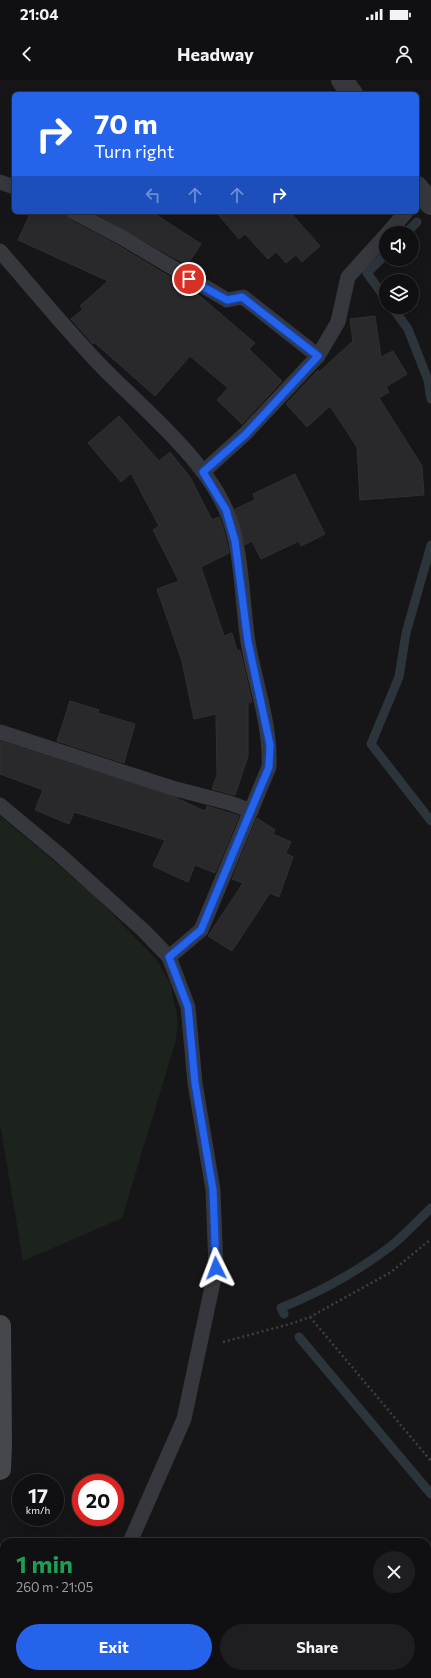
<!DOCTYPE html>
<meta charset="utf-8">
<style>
body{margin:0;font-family:Commissioner,sans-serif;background:#1e1e20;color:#f1f3f6;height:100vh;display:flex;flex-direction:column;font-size:15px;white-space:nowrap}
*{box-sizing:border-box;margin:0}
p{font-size:13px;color:#9c9d9f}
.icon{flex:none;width:22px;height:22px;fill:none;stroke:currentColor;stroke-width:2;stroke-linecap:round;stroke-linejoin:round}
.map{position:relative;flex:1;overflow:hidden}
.side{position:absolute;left:0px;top:1458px;width:431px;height:140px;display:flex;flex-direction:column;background:#101012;border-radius:12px 12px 0 0;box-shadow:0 4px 16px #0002,0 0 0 1px #303032}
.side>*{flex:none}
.top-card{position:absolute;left:12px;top:12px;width:407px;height:122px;border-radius:6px;box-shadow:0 4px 16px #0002,0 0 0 1px #303032;background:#2563eb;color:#fff;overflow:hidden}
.fabs{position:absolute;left:379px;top:146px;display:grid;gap:8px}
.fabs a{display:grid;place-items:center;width:40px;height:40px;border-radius:50%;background:#101012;box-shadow:0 4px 16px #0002,0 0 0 1px #303032;font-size:20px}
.speed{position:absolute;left:12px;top:1394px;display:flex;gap:8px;font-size:20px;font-weight:700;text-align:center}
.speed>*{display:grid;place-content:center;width:52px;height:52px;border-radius:50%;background:#101012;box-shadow:0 4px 16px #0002,0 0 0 1px #303032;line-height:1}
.speed small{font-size:10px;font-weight:400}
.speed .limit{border:6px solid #d22;background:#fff;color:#111}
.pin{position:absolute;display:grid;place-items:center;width:34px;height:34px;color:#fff;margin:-17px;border:2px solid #fff;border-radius:50%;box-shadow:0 1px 4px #0007}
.me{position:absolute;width:44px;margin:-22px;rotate:357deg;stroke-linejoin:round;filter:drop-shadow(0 0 3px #0008)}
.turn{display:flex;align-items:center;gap:14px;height:84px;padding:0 16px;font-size:18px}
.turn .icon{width:52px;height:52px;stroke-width:2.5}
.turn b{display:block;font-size:28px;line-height:34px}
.lanes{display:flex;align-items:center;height:38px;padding:0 16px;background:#0003;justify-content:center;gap:20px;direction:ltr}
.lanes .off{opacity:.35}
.round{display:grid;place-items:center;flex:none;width:42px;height:42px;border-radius:21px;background:#1e1e20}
.head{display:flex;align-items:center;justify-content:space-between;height:68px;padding:0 16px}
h1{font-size:24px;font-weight:700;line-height:30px;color:#1e9e55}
.cta{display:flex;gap:8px;margin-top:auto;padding:8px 16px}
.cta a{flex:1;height:46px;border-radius:24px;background:#2563eb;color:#fff;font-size:16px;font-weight:700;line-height:46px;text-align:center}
.cta a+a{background:#1e1e20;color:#f1f3f6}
.status{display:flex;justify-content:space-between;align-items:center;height:28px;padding:0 20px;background:#101012;direction:ltr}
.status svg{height:11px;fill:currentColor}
header{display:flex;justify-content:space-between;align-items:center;height:52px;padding:0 16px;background:#101012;font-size:18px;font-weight:700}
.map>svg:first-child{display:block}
.green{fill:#1c231d}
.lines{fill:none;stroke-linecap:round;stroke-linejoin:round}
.stream{stroke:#2c353c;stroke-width:9}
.building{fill:#29292c;stroke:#303034}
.path{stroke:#3d3f44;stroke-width:2.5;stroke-dasharray:2 3;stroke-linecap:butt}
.lane{stroke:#37383d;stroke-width:15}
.street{stroke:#37383d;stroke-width:22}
.secondary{stroke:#45474d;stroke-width:22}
.route-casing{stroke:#184099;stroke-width:10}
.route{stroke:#2563eb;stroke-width:7}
</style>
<div class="status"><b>21:04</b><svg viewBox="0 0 49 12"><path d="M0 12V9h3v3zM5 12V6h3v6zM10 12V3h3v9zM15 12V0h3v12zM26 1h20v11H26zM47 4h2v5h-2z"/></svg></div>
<header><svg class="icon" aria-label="back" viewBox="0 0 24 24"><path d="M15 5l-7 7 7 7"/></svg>Headway<svg class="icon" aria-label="person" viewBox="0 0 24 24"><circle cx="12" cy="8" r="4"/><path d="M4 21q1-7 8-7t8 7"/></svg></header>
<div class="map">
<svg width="431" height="1598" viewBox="0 0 431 1598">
<rect width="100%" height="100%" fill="#161618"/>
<polygon class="green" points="0,736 92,813 156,879 170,903 178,941 176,960 122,1138 23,1181 0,1044"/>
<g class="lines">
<g class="stream">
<polyline points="406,153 417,142"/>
<polyline points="386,174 367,193 386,219"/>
<polyline points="392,227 408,249 428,300 431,319"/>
<polyline points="431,465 406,553 399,597 371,664 431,741"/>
<path d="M 284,1234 L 281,1228 C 320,1212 357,1192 391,1166 C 405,1155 418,1140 431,1128"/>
<polyline points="299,1257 431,1414"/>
</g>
</g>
<g class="building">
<polygon points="31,132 65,132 70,140 119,166 195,212 255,263 249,269 282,301 242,344 217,320 228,308 190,276 155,316 94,262 93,264 71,239 83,229 80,226 108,201 18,160"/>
<polygon points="93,132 152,132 201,164 187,185"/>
<polygon points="216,132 290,132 320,166 302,182 296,175 286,183 276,172 268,179 245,154 239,159"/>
<polygon points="375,236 381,277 393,271 407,294 386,307 389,312 379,318 422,386 424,415 360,420 357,367 330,326 307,347 286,324 318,290 319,292 353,261 350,239"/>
<polygon points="119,336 159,381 170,372 190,397 212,440 219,437 223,447 229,473 201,487 224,556 232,553 237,571 240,570 252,622 248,623 248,676 235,715 212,709 217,695 216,634 194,639 182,581 157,509 179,501 153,450 159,446 131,393 121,402 88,363"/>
<polygon points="295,394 325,454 301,466 299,461 261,479 252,461 245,465 235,429 255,420 253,414"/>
<polygon points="70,621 99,630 98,633 135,644 124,683 57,661"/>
<polygon points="0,661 176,718 205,731 207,726 239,736 215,793 195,785 188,802 153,786 165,760 74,732 69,744 35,730 43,710 0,694"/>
<polygon points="257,738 275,750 273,754 291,762 286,773 293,777 279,817 270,813 232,871 208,856 243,803 232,799"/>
</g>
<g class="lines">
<g class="path">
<polyline points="310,1237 431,1381"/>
<polyline points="223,1262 290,1244 310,1237 391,1192 431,1159"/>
<polyline points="229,1594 232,1598"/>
</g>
<g class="lane">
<polyline points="0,102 14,107"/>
<polyline points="74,132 123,158 227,220 243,217 318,276"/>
<polyline points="388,153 406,132"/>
<path d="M 0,171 C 35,211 68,252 105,290 C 144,329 204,379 226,430 C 242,464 242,523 248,562 C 255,604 271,644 269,687 L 201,850 L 169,877"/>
<polyline points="203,392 245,354 318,276 338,242 348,197 386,155"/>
<polyline points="0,652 172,708 230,723 251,731"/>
<polyline points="0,725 60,775 144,851 169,877 188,927 195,1003 213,1110 216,1188 184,1339 130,1462"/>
<polyline points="45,1598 48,1594"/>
</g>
<g class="street">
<polyline points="342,0 352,14"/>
<polyline points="417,107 431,124"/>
</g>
<polyline class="secondary" points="0,1246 1,1365 0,1389"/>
</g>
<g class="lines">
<g class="route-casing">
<polyline id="route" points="189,199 227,220 242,217 318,276 246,354 203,392 226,430 235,461 248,562 270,665 269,687 201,850 169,877 188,927 195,1003 213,1110 216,1188"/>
</g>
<use href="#route" class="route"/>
</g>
</svg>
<div class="fabs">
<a><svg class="icon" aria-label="sound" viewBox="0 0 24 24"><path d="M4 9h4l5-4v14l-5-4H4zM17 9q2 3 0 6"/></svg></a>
<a><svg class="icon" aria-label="layers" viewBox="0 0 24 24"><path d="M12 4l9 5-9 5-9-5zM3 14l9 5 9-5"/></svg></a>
</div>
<div class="speed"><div>17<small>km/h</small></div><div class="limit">20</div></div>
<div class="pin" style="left:189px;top:199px;background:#d93025"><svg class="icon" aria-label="arrive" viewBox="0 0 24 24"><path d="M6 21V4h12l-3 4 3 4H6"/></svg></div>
<svg class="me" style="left:216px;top:1188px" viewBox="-20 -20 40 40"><path d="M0-17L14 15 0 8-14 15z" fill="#2563eb" stroke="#fff" stroke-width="4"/></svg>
<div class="top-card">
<div class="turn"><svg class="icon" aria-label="right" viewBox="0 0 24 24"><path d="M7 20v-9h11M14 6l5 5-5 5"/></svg><div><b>70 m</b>Turn right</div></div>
<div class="lanes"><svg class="icon off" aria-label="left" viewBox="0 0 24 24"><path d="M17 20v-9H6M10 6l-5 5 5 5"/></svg><svg class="icon off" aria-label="ahead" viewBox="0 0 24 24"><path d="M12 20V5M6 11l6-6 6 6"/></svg><svg class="icon off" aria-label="ahead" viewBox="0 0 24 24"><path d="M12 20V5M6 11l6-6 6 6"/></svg><svg class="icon" aria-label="right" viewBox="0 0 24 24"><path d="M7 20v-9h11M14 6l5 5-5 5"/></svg></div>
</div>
<section class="side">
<div class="head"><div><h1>1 min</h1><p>260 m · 21:05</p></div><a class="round"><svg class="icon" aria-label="close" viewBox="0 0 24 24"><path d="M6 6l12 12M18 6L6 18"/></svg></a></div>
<div class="cta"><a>Exit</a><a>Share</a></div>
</section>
</div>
